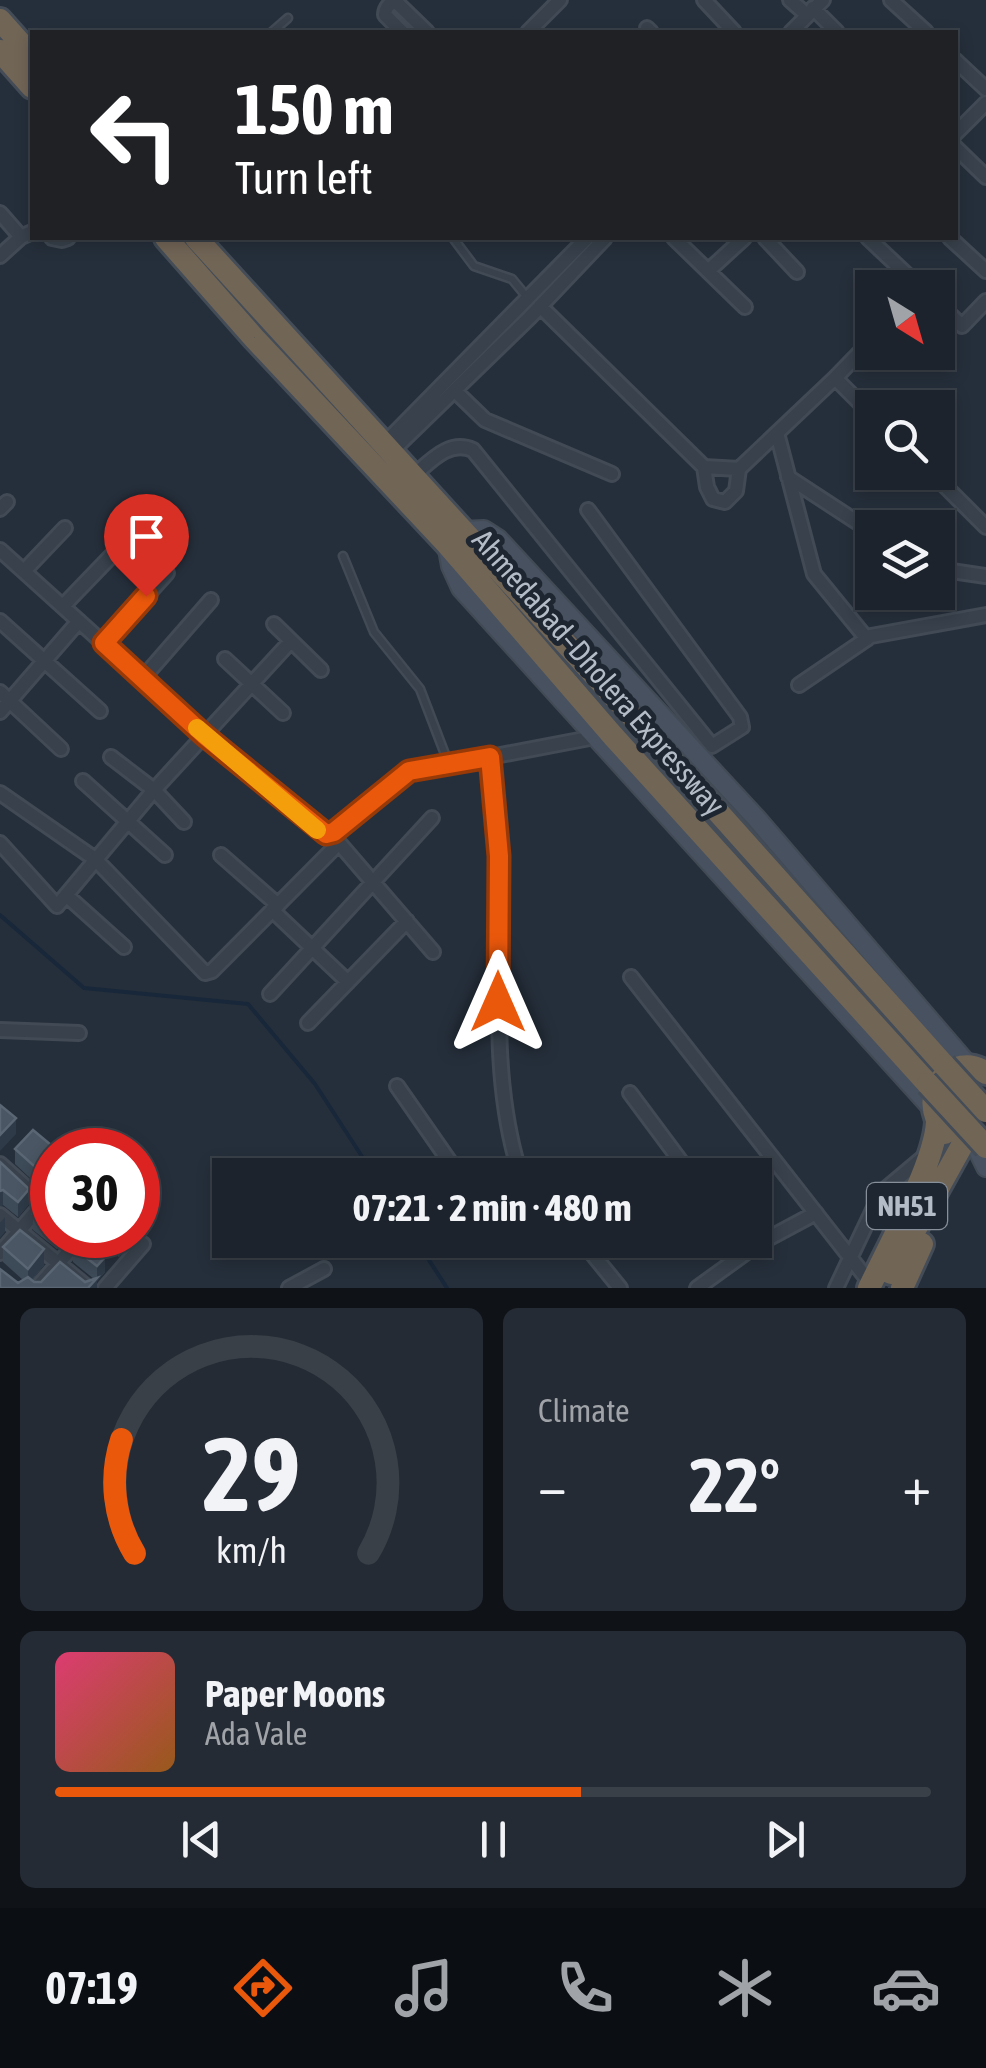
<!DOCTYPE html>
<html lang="en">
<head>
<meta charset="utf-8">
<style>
	:root { --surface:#1c232c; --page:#252b34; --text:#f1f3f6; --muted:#a0a4a9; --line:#3a4048; --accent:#ea580c }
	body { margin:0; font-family:"Asap Condensed",sans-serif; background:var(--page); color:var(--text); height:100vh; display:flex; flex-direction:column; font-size:38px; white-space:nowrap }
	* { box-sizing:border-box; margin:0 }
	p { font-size:32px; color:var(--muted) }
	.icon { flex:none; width:55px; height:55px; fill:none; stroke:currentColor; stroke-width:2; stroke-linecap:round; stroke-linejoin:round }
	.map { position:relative; height:1288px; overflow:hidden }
	.sheet { display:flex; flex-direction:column; gap:20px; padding:20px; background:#0f1318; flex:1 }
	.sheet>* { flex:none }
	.banner { position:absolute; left:30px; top:30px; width:928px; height:210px; border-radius:0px; box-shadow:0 5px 15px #0003,0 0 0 2px var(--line); background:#202124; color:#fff; overflow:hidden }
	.needle { width:65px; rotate:143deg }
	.fabs { position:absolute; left:855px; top:270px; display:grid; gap:20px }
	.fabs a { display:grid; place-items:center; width:100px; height:100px; border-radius:0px; background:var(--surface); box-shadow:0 5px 15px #0003,0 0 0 2px var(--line); font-size:50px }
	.speed { position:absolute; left:30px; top:1128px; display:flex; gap:20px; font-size:50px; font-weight:700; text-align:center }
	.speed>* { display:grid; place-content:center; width:130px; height:130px; border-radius:50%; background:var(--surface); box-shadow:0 5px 15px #0003,0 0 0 2px var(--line); line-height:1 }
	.speed .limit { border:15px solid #d22; background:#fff; color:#111 }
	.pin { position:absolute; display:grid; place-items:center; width:85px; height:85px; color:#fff; margin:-102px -42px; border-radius:50% 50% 50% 0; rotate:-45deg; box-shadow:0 0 10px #0007 }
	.pin .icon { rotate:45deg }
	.me { position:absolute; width:110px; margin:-55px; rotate:0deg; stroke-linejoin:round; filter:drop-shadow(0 0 8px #0008) }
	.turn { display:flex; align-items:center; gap:35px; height:210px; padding:0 40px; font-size:45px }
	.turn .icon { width:130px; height:130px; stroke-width:2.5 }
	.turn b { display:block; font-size:70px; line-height:85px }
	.big { font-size:75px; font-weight:700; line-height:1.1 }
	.sheet .card { flex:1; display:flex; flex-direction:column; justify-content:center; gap:15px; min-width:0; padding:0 35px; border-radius:15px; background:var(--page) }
	.sheet .dial { align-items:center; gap:0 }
	.dial svg { height:260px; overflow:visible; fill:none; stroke:var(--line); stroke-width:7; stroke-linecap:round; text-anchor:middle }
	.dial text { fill:var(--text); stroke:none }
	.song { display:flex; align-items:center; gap:30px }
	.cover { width:120px; height:120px; border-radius:15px; background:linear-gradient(135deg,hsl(340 70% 55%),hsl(30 70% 35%)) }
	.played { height:10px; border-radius:5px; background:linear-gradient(90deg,var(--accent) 60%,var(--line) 60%) }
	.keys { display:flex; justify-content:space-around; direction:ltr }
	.heat { display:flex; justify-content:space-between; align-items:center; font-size:55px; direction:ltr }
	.sheet .tiles { flex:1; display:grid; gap:20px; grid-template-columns:1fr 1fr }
	.card:last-child { grid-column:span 2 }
	.trip { position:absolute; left:212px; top:1158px; width:560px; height:100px; border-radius:0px; background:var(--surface); box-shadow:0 5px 15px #0003,0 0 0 2px var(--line); font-weight:700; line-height:100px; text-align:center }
	.tabs { display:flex; height:160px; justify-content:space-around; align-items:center; background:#0b0e12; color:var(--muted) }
	.tabs .icon { width:70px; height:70px }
	.tabs .active { color:var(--accent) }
	.tabs b { font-size:45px; color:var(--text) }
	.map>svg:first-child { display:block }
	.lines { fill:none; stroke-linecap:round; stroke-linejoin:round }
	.stream { stroke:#182739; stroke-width:4 }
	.lane-casing { stroke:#414a55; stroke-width:11 }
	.street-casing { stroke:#414a55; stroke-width:18 }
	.secondary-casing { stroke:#414a55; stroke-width:22 }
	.highway-casing { stroke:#434c57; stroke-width:28 }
	.lane { stroke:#38414c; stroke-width:6 }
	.street { stroke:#38414c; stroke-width:12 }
	.secondary { stroke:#47515f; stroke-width:18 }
	.highway { stroke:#716556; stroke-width:22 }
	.highway-bridge-casing { stroke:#434c57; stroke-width:28; stroke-linecap:butt }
	.highway-bridge { stroke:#716556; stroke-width:22 }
	.wall { fill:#3d4a57 }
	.shaded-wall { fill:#2e3a47 }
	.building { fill:#4a5663; stroke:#5a6673; stroke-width:2.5 }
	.route-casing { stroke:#983908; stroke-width:25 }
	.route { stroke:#ea580c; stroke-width:18 }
	.slow { stroke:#f59e0b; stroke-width:18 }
	.labels { text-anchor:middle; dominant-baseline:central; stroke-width:10; stroke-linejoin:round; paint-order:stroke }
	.shield { fill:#1d2631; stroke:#878f9a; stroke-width:2.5 }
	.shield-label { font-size:28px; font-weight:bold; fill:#b4bcc7 }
	.street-label { font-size:30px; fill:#b4bcc7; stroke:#1d2631 }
</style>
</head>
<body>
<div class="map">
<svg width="986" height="1288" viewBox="0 0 986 1288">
	<rect width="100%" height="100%" fill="#252f3b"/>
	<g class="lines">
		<path class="stream" d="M0,915L84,988L248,1004L315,1084L374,1175
			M416,1240L447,1288"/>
		<g class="lane-casing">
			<path id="lane" d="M272,32L288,18
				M453,238L474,266L512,279L526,296
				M343,556L374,632L420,689L448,762"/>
		</g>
		<g class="street-casing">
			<path id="street" d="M704,0L734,32
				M790,0L807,15
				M891,0L926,32
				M813,8L837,32
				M647,28L651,32
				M402,32L385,15C385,8 389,5 394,0L427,32
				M528,32L560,0
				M791,32L823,0
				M955,60L986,89
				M955,134L986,103
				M955,147L986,177
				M0,213L21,237
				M52,238L62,240L68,238
				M674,238L745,307
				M765,238L797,272
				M868,238L921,288
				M950,238L986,271
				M0,256L21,237L32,232
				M708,271L744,238
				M938,303L962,326L986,301
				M540,306L704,467L739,469L835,378L872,415
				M835,378L872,340
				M455,391L485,420L612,474
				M777,433L814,574L867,639
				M384,444L587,238
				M391,452L530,317L605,238
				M704,467L707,487L713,499L725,502L736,491L739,469
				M931,472L986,527
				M413,476C430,462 449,439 473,450L712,746L742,727L740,717L588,510
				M788,477L872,532
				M0,509L7,502
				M0,550L205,735L326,834L334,832L409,771L490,757C493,790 498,824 499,858C503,958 489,1062 516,1160L502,1175
				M938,569L986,576
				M24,571L65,528
				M63,606L115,552
				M0,621L100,711
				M274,624L321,670
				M104,643L167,573
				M225,659L283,713
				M143,678L211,600
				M799,685L871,636L986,615
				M0,692L61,749
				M0,712L79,621
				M111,757L154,790L184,822
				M490,757L595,737
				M83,781L165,855
				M0,793L95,859L205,973L212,971L339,843
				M333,836L433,952
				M0,843L57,906L154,790L291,641
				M221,855L278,905
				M66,895L124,947
				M272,910L348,982
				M631,977L871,1284
				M270,994L432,818
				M308,1023L407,921
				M0,1030L79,1033
				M397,1086L459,1175
				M630,1093L691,1175
				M516,1160L528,1175
				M0,1164L52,1211
				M0,1215L88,1288
				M581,1240L620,1288
				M0,1253L52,1193
				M37,1288L83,1235
				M105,1288L143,1244
				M289,1288L324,1269
				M697,1288L758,1244L816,1213
				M836,1288L881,1193L925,1156"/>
		</g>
		<g class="secondary-casing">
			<path id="secondary" d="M463,531L484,530L498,539L756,818L968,1065
				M447,544L451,566L461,588L932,1108
				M973,1140L986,1167"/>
		</g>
		<g class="highway-casing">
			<path id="highway" d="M0,20L32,56
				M0,51L32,87
				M166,238L254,338L447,544L613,736L928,1084
				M196,238L651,737L944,1065
				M945,1133C913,1093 954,1049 986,1073
				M891,1273L965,1140
				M869,1288C888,1248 935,1163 937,1122
				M902,1288L922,1244"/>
		</g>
		<use href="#lane" class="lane"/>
		<use href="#street" class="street"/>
		<use href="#secondary" class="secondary"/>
		<use href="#highway" class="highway"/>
		<g class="highway-bridge-casing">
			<path id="highway-bridge" d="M944,1065L986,1111
				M928,1084L986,1147"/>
		</g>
		<use href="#highway-bridge" class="highway-bridge"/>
	</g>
	<path class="wall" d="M15,1149L57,1150L42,1189L15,1164Z
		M0,1162L29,1204L18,1217L3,1205L0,1206Z
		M52,1205V1235H67L57,1249L33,1230V1214Z
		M95,1235H138L119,1257Z
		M3,1247L44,1265L32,1280L34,1282H85L94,1279L73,1262V1247L105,1272L97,1281V1288L18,1283L23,1280L3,1262Z"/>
	<path class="shaded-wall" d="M16,1118V1134L0,1151V1135Z
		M52,1168V1183L42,1189V1173Z
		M29,1189V1204L18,1217V1202Z
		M3,1190V1205L0,1206V1191Z
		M5,1217V1232L0,1238V1223Z
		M138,1220V1235L119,1257V1242L125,1235H138Z
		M57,1235H67L57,1249Z
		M44,1249V1265L28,1284V1269Z
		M105,1257V1272L97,1281V1266Z
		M97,1278V1288H88Z"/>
	<path class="building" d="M0,1105L16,1118L0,1135Z
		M33,1130L57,1150H52V1168L42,1173L15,1149Z
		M120,1138L129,1146L125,1150H108Z
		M0,1162L29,1189L18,1202L3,1190L0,1191Z
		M44,1202L52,1205V1230L33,1214Z
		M20,1230L44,1249L28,1269L3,1247Z
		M111,1235H125L119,1242Z
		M82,1236L105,1257L97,1266L73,1247Z
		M60,1262L85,1282L97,1278L88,1288H0V1269L18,1283L28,1277L34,1282H41Z"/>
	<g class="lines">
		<g class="route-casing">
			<path id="route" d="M146,596L104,643L204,735L326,834L334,832L409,771L490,757L499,856L498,1002"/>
		</g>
		<use href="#route" class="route"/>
		<path class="slow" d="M197,728L317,830"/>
	</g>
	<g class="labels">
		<rect class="shield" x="867" y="1183" width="80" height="46" rx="8"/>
		<g class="shield-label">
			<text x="907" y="1206">NH51</text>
		</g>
		<g class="street-label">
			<text transform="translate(599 672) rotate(49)">Ahmedabad–Dholera Expressway</text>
		</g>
	</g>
</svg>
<div class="fabs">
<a><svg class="needle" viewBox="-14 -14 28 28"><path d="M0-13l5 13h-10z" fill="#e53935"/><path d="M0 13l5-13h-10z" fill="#a0a4a9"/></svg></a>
<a><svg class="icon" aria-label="search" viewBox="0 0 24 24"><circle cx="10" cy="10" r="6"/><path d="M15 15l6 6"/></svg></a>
<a><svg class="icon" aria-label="layers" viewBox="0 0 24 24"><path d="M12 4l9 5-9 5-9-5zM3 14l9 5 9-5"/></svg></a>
</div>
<div class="speed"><div class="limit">30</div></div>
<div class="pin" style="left:146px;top:596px;background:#d93025"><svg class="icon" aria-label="arrive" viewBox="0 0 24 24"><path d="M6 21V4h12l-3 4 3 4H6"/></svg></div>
<svg class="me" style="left:498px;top:1002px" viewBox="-20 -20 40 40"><path d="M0-17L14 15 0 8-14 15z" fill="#ea580c" stroke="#fff" stroke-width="4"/></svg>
<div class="trip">07:21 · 2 min · 480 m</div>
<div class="banner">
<div class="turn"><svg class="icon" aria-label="left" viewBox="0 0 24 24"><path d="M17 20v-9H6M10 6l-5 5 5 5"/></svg><div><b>150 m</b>Turn left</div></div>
</div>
</div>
<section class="sheet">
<div class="tiles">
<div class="card dial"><svg viewBox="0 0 100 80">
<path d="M14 69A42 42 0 1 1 86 69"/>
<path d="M14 69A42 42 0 0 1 10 34" stroke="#ea580c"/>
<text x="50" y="56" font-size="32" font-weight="700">29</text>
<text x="50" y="72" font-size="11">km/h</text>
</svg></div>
<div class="card"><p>Climate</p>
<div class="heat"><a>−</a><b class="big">22°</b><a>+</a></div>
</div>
<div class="card">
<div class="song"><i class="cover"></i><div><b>Paper Moons</b><p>Ada Vale</p></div></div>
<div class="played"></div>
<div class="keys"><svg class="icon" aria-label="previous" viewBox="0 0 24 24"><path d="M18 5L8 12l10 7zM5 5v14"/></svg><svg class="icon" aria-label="pause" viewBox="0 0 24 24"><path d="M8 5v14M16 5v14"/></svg><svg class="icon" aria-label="next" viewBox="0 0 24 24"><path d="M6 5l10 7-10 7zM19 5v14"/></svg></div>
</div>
</div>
</section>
<nav class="tabs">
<b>07:19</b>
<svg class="icon active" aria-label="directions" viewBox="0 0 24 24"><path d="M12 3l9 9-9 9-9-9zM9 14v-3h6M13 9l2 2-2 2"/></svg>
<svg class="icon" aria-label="music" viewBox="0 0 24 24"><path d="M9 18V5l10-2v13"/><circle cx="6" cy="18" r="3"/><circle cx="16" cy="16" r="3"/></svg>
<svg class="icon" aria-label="phone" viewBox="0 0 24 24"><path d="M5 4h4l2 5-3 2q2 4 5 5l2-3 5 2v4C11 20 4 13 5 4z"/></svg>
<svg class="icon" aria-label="climate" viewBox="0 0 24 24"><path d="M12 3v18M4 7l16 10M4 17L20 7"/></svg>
<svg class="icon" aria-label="car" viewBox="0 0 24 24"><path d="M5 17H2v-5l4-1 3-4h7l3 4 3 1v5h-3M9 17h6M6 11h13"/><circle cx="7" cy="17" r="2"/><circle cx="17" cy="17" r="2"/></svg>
</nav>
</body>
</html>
